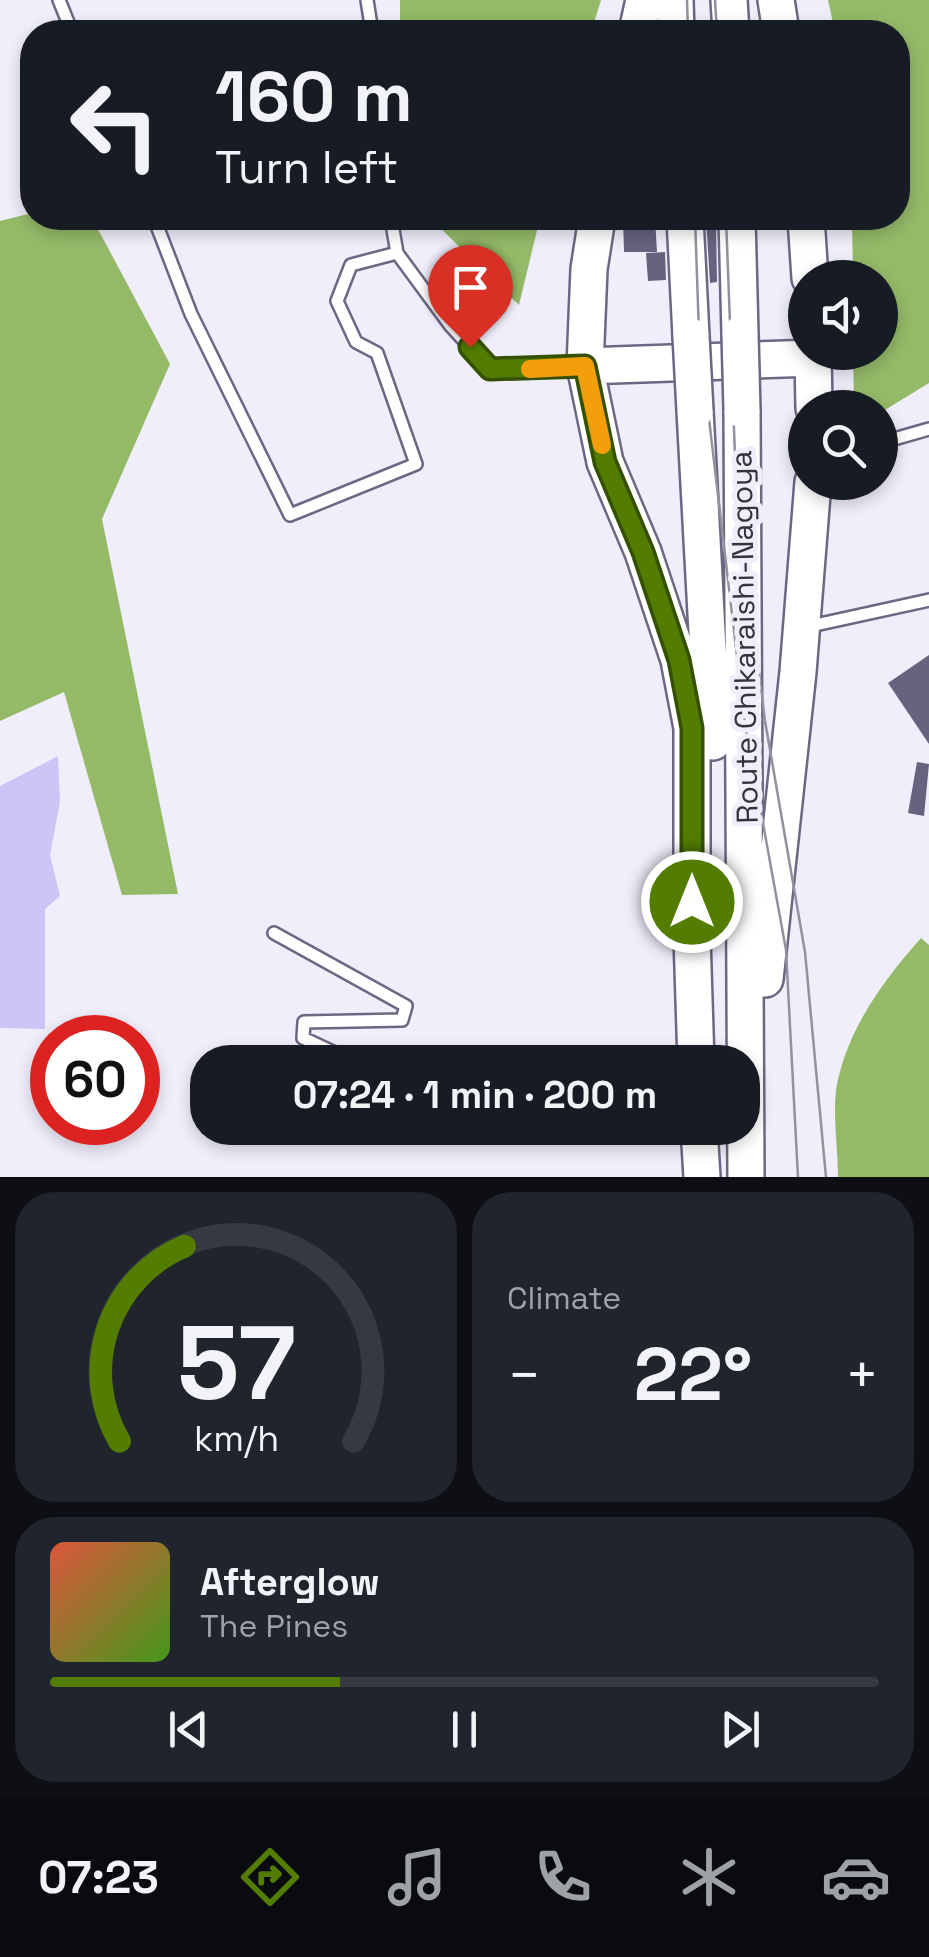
<!DOCTYPE html>
<html lang="en">
<head>
<meta charset="utf-8">
<style>
	:root { --surface:#171b24; --page:#20242c; --text:#f1f3f6; --muted:#9ea1a6; --line:#363941; --accent:#527d00 }
	body { margin:0; font-family:"Space Grotesk",sans-serif; background:var(--page); color:var(--text); height:100vh; display:flex; flex-direction:column; font-size:38px; white-space:nowrap }
	* { box-sizing:border-box; margin:0 }
	p { font-size:32px; color:var(--muted) }
	.icon { flex:none; width:55px; height:55px; fill:none; stroke:currentColor; stroke-width:2; stroke-linecap:round; stroke-linejoin:round }
	.map { position:relative; height:1177px; overflow:hidden }
	.panel { display:flex; flex-direction:column; gap:15px; padding:15px; background:#0d0f14; flex:1 }
	.panel>* { flex:none }
	.top-card { position:absolute; left:20px; top:20px; width:890px; height:210px; border-radius:40px; box-shadow:0 5px 15px #0003; background:#171b24; color:var(--text); overflow:hidden }
	.controls { position:absolute; left:788px; top:260px; display:grid; gap:20px }
	.controls a { display:grid; place-items:center; width:110px; height:110px; border-radius:50%; background:var(--surface); box-shadow:0 5px 15px #0003; font-size:50px }
	.speed { position:absolute; left:30px; top:1015px; display:flex; gap:20px; font-size:50px; font-weight:700; text-align:center }
	.speed>* { display:grid; place-content:center; width:130px; height:130px; border-radius:50%; background:var(--surface); box-shadow:0 5px 15px #0003; line-height:1 }
	.speed .limit { border:15px solid #d22; background:#fff; color:#111 }
	.pin { position:absolute; display:grid; place-items:center; width:85px; height:85px; color:#fff; margin:-102px -42px; border-radius:50% 50% 50% 0; rotate:-45deg; box-shadow:0 0 10px #0007 }
	.pin .icon { rotate:45deg }
	.me { position:absolute; width:110px; margin:-55px; rotate:0deg; stroke-linejoin:round; filter:drop-shadow(0 0 8px #0008) }
	.turn { display:flex; align-items:center; gap:35px; height:210px; padding:0 30px; font-size:45px }
	.turn .icon { width:130px; height:130px; stroke-width:2.5 }
	.turn b { display:block; font-size:70px; line-height:85px }
	.big { font-size:75px; font-weight:700; line-height:1.1 }
	.panel .widget { flex:1; display:flex; flex-direction:column; justify-content:center; gap:15px; min-width:0; padding:0 35px; border-radius:40px; background:var(--page) }
	.panel .dial { align-items:center; gap:0 }
	.dial svg { height:260px; overflow:visible; fill:none; stroke:var(--line); stroke-width:7; stroke-linecap:round; text-anchor:middle }
	.dial text { fill:var(--text); stroke:none }
	.song { display:flex; align-items:center; gap:30px }
	.cover { width:120px; height:120px; border-radius:15px; background:linear-gradient(135deg,hsl(10 70% 55%),hsl(100 70% 35%)) }
	.played { height:10px; border-radius:5px; background:linear-gradient(90deg,var(--accent) 35%,var(--line) 35%) }
	.keys { display:flex; justify-content:space-around; direction:ltr }
	.heat { display:flex; justify-content:space-between; align-items:center; font-size:55px; direction:ltr }
	.panel .tiles { flex:1; display:grid; gap:15px; grid-template-columns:1fr 1fr }
	.widget:last-child { grid-column:span 2 }
	.trip { position:absolute; left:190px; top:1045px; width:570px; height:100px; border-radius:40px; background:var(--surface); box-shadow:0 5px 15px #0003; font-weight:700; line-height:100px; text-align:center }
	.tabs { display:flex; height:160px; justify-content:space-around; align-items:center; background:#090b0e; color:var(--muted) }
	.tabs .icon { width:70px; height:70px }
	.tabs .active { color:var(--accent) }
	.tabs b { font-size:45px; color:var(--text) }
	.map>svg:first-child { display:block }
	.forest { fill:#94ba68 }
	.water { fill:#cec5f7 }
	.building { fill:#67627e }
	.lines { fill:none; stroke-linecap:round; stroke-linejoin:round }
	.service-casing { stroke:#6d6783; stroke-width:16 }
	.primary-casing { stroke:#6d6783; stroke-width:40 }
	.service { stroke:#fff; stroke-width:11 }
	.primary { stroke:#fff; stroke-width:35 }
	.tram { stroke:#93919d; stroke-width:2.5 }
	.primary-bridge-casing { stroke:#6d6783; stroke-width:40; stroke-linecap:butt }
	.primary-bridge { stroke:#fff; stroke-width:35 }
	.route-casing { stroke:#355100; stroke-width:25 }
	.route { stroke:#527d00; stroke-width:18 }
	.slow { stroke:#f59e0b; stroke-width:18 }
	.labels { text-anchor:middle; dominant-baseline:central; stroke-width:10; stroke-linejoin:round; paint-order:stroke }
	.street-label { font-size:30px; fill:#34323e; stroke:#f0eefb }
</style>
</head>
<body>
<div class="map">
<svg width="929" height="1177" viewBox="0 0 929 1177">
	<rect width="100%" height="100%" fill="#f0eefb"/>
	<path class="forest" d="M400,0H601L591,32H400Z
		M828,0H929V383L880,413V408L854,407L853,353L880,352V278L853,277L852,218H898V32H835Z
		M32,213V218H92L170,364L102,519L178,894L122,895L64,692L0,721V221Z
		M430,218H540L519,305Z
		M921,938L929,945V1177H838C838,1150 832,1109 837,1084C849,1027 883,981 921,938Z"/>
	<path class="water" d="M58,756L60,802L50,855L60,896L45,909V1029L0,1028V786Z"/>
	<path class="building" d="M623,218H655L657,252H624Z
		M706,218H716L717,282L710,283Z
		M665,252L666,280L648,281L646,253Z
		M929,655V744L888,683Z
		M917,762L929,764L924,816L908,813Z"/>
	<g class="lines">
		<g class="service-casing">
			<path id="service" d="M59,0L72,32
				M367,0L372,32
				M154,218L191,314L290,515L416,464L377,353L356,342L337,301L351,265L397,253
				M391,218L397,253L450,325L490,369L581,367
				M880,443L929,429
				M806,627L929,600
				M274,933L406,1006L402,1020L304,1022L303,1038L354,1062"/>
		</g>
		<g class="primary-casing">
			<path id="primary" d="M675,0L676,32
				M729,0L731,32
				M776,0L781,32
				M637,32L644,0
				M597,218L589,269L585,366L605,462L643,552L679,660L692,728V937L696,1062
				M685,218L691,336
				M737,218L740,334
				M806,218L810,278
				M813,352L814,408
				M585,366L813,358
				M742,410L746,1177
				M695,411L713,742
				M765,979L798,672L813,482
				M699,1128L702,1177"/>
		</g>
		<use href="#service" class="service"/>
		<use href="#primary" class="primary"/>
		<path class="tram" d="M687,0L688,32
			M715,0L717,32
			M695,218L699,334L745,724L786,950L798,1177
			M726,218L736,482L765,721L805,952L826,1177"/>
		<g class="primary-bridge-casing">
			<path id="primary-bridge" d="M740,334L742,410
				M691,336L695,411"/>
		</g>
		<use href="#primary-bridge" class="primary-bridge"/>
	</g>
	<g class="lines">
		<g class="route-casing">
			<path id="route" d="M470,347L490,369L585,366L605,462L643,552L679,660L692,728V902"/>
		</g>
		<use href="#route" class="route"/>
		<path class="slow" d="M530,369L585,366L602,445"/>
	</g>
	<g class="labels">
		<g class="street-label">
			<text transform="translate(744 637) rotate(-91)">Route Chikaraishi-Nagoya</text>
		</g>
	</g>
</svg>
<div class="controls">
<a><svg class="icon" aria-label="sound" viewBox="0 0 24 24"><path d="M4 9h4l5-4v14l-5-4H4zM17 9q2 3 0 6"/></svg></a>
<a><svg class="icon" aria-label="search" viewBox="0 0 24 24"><circle cx="10" cy="10" r="6"/><path d="M15 15l6 6"/></svg></a>
</div>
<div class="speed"><div class="limit">60</div></div>
<div class="pin" style="left:470px;top:347px;background:#d93025"><svg class="icon" aria-label="arrive" viewBox="0 0 24 24"><path d="M6 21V4h12l-3 4 3 4H6"/></svg></div>
<svg class="me" style="left:692px;top:902px" viewBox="-20 -20 40 40"><circle r="17" fill="#527d00" stroke="#fff" stroke-width="3"/><path d="M0-11L8 9 0 5-8 9z" fill="#fff"/></svg>
<div class="trip">07:24 · 1 min · 200 m</div>
<div class="top-card">
<div class="turn"><svg class="icon" aria-label="left" viewBox="0 0 24 24"><path d="M17 20v-9H6M10 6l-5 5 5 5"/></svg><div><b>160 m</b>Turn left</div></div>
</div>
</div>
<section class="panel">
<div class="tiles">
<div class="widget dial"><svg viewBox="0 0 100 80">
<path d="M14 69A42 42 0 1 1 86 69"/>
<path d="M14 69A42 42 0 0 1 34 9" stroke="#527d00"/>
<text x="50" y="56" font-size="32" font-weight="700">57</text>
<text x="50" y="72" font-size="11">km/h</text>
</svg></div>
<div class="widget"><p>Climate</p>
<div class="heat"><a>−</a><b class="big">22°</b><a>+</a></div>
</div>
<div class="widget">
<div class="song"><i class="cover"></i><div><b>Afterglow</b><p>The Pines</p></div></div>
<div class="played"></div>
<div class="keys"><svg class="icon" aria-label="previous" viewBox="0 0 24 24"><path d="M18 5L8 12l10 7zM5 5v14"/></svg><svg class="icon" aria-label="pause" viewBox="0 0 24 24"><path d="M8 5v14M16 5v14"/></svg><svg class="icon" aria-label="next" viewBox="0 0 24 24"><path d="M6 5l10 7-10 7zM19 5v14"/></svg></div>
</div>
</div>
</section>
<nav class="tabs">
<b>07:23</b>
<svg class="icon active" aria-label="directions" viewBox="0 0 24 24"><path d="M12 3l9 9-9 9-9-9zM9 14v-3h6M13 9l2 2-2 2"/></svg>
<svg class="icon" aria-label="music" viewBox="0 0 24 24"><path d="M9 18V5l10-2v13"/><circle cx="6" cy="18" r="3"/><circle cx="16" cy="16" r="3"/></svg>
<svg class="icon" aria-label="phone" viewBox="0 0 24 24"><path d="M5 4h4l2 5-3 2q2 4 5 5l2-3 5 2v4C11 20 4 13 5 4z"/></svg>
<svg class="icon" aria-label="climate" viewBox="0 0 24 24"><path d="M12 3v18M4 7l16 10M4 17L20 7"/></svg>
<svg class="icon" aria-label="car" viewBox="0 0 24 24"><path d="M5 17H2v-5l4-1 3-4h7l3 4 3 1v5h-3M9 17h6M6 11h13"/><circle cx="7" cy="17" r="2"/><circle cx="17" cy="17" r="2"/></svg>
</nav>
</body>
</html>
